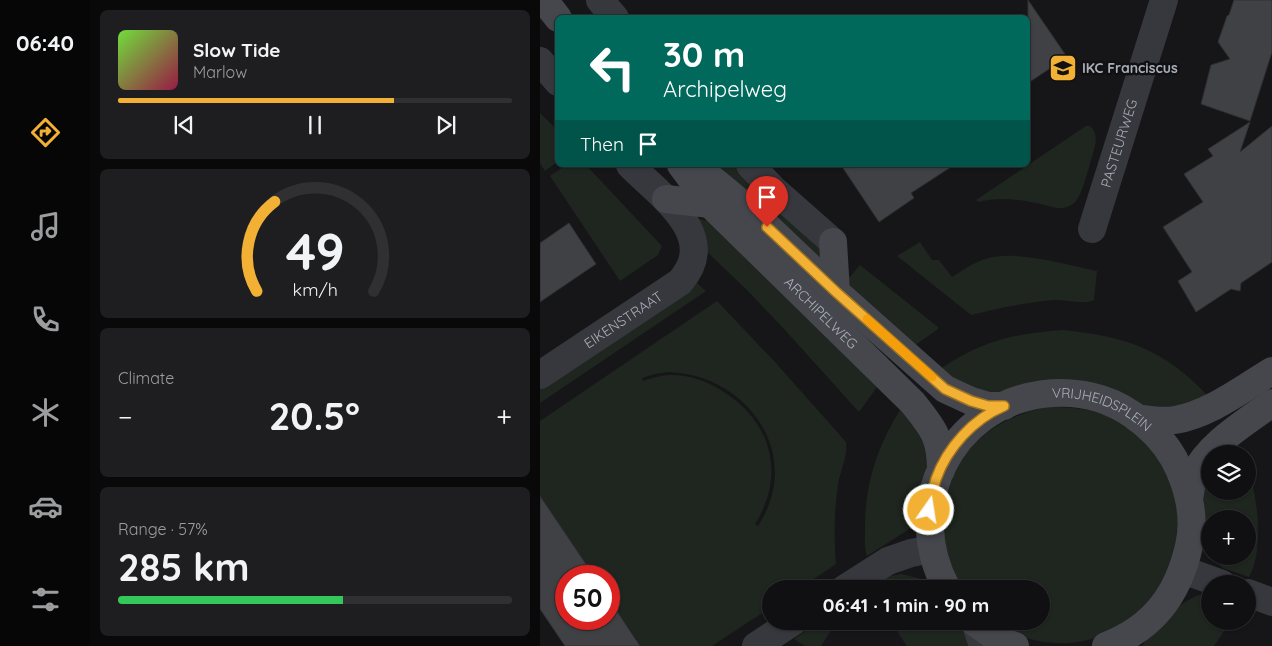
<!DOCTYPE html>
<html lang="en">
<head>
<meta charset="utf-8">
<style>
	:root { --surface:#101012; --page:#1e1e20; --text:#f1f3f6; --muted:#9c9d9f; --line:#303032; --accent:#f2b134 }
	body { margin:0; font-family:Quicksand,sans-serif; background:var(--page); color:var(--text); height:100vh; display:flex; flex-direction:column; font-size:19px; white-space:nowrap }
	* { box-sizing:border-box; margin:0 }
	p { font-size:16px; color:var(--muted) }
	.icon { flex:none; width:28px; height:28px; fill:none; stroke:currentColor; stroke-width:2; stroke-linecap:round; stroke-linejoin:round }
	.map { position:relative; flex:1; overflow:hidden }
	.side { display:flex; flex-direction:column; gap:10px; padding:10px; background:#09090a; width:450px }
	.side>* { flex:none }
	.guide { position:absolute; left:15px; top:15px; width:475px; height:152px; border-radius:8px; box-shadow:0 1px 4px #0004,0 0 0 1px var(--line); background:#00695c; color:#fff; overflow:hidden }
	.tools { position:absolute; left:661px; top:445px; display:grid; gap:10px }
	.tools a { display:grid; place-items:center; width:55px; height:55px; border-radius:50%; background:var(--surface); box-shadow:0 1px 4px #0004,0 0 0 1px var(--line); font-size:25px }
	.speed { position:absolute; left:15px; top:565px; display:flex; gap:10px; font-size:25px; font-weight:700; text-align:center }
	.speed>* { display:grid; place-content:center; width:65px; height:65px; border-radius:50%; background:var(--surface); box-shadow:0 1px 4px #0004,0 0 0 1px var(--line); line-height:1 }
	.speed .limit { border:8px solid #d22; background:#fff; color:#111 }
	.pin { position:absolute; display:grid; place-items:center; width:42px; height:42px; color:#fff; margin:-51px -21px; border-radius:50% 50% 50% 0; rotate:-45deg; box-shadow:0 0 5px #0007 }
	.pin .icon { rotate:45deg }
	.me { position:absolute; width:55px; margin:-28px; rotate:13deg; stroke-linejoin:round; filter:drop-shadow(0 0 4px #0008) }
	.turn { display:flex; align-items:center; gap:18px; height:105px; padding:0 25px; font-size:22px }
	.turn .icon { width:65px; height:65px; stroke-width:2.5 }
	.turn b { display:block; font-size:35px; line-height:42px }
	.then { display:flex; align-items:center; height:48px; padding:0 25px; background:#0003; gap:10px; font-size:19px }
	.big { font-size:38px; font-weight:800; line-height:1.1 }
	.side .tile { flex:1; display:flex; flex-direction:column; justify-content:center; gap:8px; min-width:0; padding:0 18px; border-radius:8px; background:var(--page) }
	.side .dial { align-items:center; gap:0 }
	.dial svg { height:130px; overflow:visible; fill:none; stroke:var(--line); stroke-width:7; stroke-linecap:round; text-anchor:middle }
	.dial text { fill:var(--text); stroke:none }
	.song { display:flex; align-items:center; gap:15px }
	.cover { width:60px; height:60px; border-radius:8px; background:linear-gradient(135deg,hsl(100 70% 55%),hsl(340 70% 35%)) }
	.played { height:5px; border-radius:2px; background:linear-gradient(90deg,var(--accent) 70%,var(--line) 70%) }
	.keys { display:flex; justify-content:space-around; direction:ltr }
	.heat { display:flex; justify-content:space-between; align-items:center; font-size:28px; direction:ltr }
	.charge { height:8px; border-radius:4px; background:linear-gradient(90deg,#34c759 57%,var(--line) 0) }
	.trip { position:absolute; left:222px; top:580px; width:288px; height:50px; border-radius:25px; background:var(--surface); box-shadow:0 1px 4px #0004,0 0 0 1px var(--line); font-weight:800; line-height:50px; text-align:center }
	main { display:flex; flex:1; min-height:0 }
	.tab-bar { display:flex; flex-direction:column; width:90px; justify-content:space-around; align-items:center; background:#060607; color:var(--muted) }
	.tab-bar .icon { width:35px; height:35px }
	.tab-bar .active { color:var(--accent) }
	.tab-bar b { font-size:22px; color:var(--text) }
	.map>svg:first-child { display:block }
	.green { fill:#1e261f; fill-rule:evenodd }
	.building { fill:#404145; stroke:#303034 }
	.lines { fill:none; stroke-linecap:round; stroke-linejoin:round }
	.lane { stroke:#37383d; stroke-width:18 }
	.street { stroke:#37383d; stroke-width:28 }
	.secondary { stroke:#45474d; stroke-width:28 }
	.route-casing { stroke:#9d7322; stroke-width:12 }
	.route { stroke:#f2b134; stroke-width:9 }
	.slow { stroke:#f59e0b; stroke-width:9 }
	.labels { text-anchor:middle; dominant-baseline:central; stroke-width:5; stroke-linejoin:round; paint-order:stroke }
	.poi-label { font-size:14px; font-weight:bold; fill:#a8adb8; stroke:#111113; text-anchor:start }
	.street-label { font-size:14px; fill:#a8adb8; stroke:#111113 }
</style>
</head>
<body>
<main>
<nav class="tab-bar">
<b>06:40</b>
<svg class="icon active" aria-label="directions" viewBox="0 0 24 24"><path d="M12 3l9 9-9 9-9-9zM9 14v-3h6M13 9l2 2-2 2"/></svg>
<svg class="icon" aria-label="music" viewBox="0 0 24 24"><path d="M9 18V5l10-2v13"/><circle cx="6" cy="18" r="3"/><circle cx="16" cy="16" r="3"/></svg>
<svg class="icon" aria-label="phone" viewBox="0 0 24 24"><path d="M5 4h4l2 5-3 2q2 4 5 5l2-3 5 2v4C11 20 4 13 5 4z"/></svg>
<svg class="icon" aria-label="climate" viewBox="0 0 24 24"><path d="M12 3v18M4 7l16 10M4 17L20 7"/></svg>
<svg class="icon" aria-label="car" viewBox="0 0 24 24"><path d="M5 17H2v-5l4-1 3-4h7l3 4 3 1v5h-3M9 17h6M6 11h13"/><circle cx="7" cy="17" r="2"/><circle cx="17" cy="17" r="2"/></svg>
<svg class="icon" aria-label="filters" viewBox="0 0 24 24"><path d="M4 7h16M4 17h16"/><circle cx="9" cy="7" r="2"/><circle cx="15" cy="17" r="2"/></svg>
</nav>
<section class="side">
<div class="tile">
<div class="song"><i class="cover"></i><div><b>Slow Tide</b><p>Marlow</p></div></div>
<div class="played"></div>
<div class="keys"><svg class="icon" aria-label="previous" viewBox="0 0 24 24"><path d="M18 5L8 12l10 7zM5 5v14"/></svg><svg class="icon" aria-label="pause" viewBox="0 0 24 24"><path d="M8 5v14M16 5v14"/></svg><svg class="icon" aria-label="next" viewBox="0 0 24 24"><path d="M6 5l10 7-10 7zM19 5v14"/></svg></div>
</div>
<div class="tile dial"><svg viewBox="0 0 100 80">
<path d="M14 69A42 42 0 1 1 86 69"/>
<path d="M14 69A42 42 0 0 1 25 14" stroke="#f2b134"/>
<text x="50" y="56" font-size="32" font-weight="700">49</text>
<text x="50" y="72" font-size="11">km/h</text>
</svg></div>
<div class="tile"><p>Climate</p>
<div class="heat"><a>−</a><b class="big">20.5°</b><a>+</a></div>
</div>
<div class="tile"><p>Range · 57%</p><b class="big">285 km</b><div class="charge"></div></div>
</section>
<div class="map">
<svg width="732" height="646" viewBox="0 0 732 646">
	<rect width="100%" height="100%" fill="#161618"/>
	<path class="green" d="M0,113L17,130V141L14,143L17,148V162L5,171L0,163Z
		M546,126H550C560,135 555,146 552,157C548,169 543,192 536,201C533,205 528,207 523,208C514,209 505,204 496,203C477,199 457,197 439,202L436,200Z
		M26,165H30L33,167L36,165H46L122,246L118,255L80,281L10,176Z
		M178,165H192L281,249L283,263L226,212Z
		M160,219L172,222L339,384L320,411H318L245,330L206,289L164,249L158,221Z
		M380,242L392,260H399L412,277C422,271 431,264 442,260C473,248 525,265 557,271L554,300C545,305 527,300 516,300C487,302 459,308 431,315L357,256Z
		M320,265L398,327V329L374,346L311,288L308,279Z
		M157,283L166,291L0,403V388Z
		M177,301L235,362L306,442C308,456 300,471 298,485C294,512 294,537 296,564L259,589H231V607L172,646H89L97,640L69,599V576H54L0,496V421ZM128,372C207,374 265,455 218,526L215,524C245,477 233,425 187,394C170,382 151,375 130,375C121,375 112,378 103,381L102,378L115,374Z
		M523,330C584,336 624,349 667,395C641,406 627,414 598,403L465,392L453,393L426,388L400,369C444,340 472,334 523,330Z
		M362,407L374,417L387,452V464L378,514L368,530L327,556C324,549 325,538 325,530C324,485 338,444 362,407Z
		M507,407C529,407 550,408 570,417C622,442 649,502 634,557C632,564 627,571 624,578C618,590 611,602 600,612C595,616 587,620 581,624C576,627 570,631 565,634C541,646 504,646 479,635C470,631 461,626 453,621H501V589H421C415,580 404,553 403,542C402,536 403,529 404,523C404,515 403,507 404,500C415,448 457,417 507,407Z
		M708,466C717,497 725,548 709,577L683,568L670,556H708V519H670V556C661,541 660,502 664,485C665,480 668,475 670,470V491H708Z
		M361,574L378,578L392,589H335V584L351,576Z
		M659,595H670V621H691L674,646H602C615,627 637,603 659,595Z
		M280,621H297L281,646H265L254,639Z
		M350,621H416L421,628L430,646H367Z"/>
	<path class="building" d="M488,0L527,57L488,83Z
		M694,0H732V52L710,121L661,104L671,65L690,59L678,42L687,16L689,15Z
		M710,122L700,152L732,126V262L701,283L700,291L691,289L656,312L638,281L652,272L623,227L663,202L644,174L673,156L668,149Z
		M301,165H414L371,193L374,198L339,222Z
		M29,223L56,264L0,302V243Z
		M0,496L54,576H26V619H69V599L100,646H25L0,609Z"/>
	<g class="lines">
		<path class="lane" d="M429,621L438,646"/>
		<g class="street">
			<path d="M60,0L75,18"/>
			<path d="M0,61L18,82"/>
			<path d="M210,165L233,189L293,242"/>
			<path id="s1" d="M552,229L624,0"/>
			<path id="s2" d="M0,375L140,282C181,235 120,196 90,165"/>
			<path d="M643,570L682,584"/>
			<path d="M304,589L348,561L371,553L392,549"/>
			<path d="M708,593L732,602"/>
			<path d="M216,646L254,621"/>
		</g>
		<g class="secondary">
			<path d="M4,0L18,18"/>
			<path id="s3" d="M141,165L170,204L373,403C393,428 401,437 401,470"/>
			<path d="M155,165L214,214L296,292L405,389L431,401L448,406H464"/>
			<path d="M126,199L170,204"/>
			<path d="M293,242L296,292"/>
			<path d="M597,418C610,420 622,422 635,420C670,414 702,389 732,371"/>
			<path d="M649,498C651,491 651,482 654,475C667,445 706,422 732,403"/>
			<path id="s4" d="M407,589C362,506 409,407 503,394C535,390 567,397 593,415C610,427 624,441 634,459C648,485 656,517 649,546C638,595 613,628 566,646"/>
			<path d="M433,621L461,641L475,646"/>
		</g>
	</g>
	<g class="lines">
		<g class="route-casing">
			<path id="route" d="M227,227L296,292L405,389L431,401L448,406H464C433,419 407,448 396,479C393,489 392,500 389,510"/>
		</g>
		<use href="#route" class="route"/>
		<path class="slow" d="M327,319L392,377"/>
	</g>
	<defs>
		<g id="school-square" transform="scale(1.4375)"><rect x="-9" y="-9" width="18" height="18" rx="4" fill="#f2b134" stroke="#111113"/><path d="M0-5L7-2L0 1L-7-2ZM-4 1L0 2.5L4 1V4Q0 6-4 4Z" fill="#111"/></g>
	</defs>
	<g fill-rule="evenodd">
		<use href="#school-square" x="523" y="68"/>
	</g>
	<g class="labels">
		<g class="poi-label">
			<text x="542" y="68">IKC Franciscus</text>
		</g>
		<g class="street-label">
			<text stroke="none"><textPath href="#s1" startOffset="90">PASTEURWEG</textPath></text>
			<text stroke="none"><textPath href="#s3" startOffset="204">ARCHIPELWEG</textPath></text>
			<text stroke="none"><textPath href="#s2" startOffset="100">EIKENSTRAAT</textPath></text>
			<text stroke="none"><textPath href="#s4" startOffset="319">VRIJHEIDSPLEIN</textPath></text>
		</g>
	</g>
</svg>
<div class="tools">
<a><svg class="icon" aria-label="layers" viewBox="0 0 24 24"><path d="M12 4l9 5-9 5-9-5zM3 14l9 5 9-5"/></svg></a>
<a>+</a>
<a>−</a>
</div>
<div class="speed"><div class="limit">50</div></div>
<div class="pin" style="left:227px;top:227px;background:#d93025"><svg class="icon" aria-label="arrive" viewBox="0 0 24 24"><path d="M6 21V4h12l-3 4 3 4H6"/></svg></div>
<svg class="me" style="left:389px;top:510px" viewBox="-20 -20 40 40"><circle r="17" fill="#f2b134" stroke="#fff" stroke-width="3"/><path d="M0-11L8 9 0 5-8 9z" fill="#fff"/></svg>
<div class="trip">06:41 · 1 min · 90 m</div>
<div class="guide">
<div class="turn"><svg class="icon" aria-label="left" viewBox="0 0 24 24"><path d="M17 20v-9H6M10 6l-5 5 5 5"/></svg><div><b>30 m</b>Archipelweg</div></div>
<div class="then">Then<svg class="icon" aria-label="arrive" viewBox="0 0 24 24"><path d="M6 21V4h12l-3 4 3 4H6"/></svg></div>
</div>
</div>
</main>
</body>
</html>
